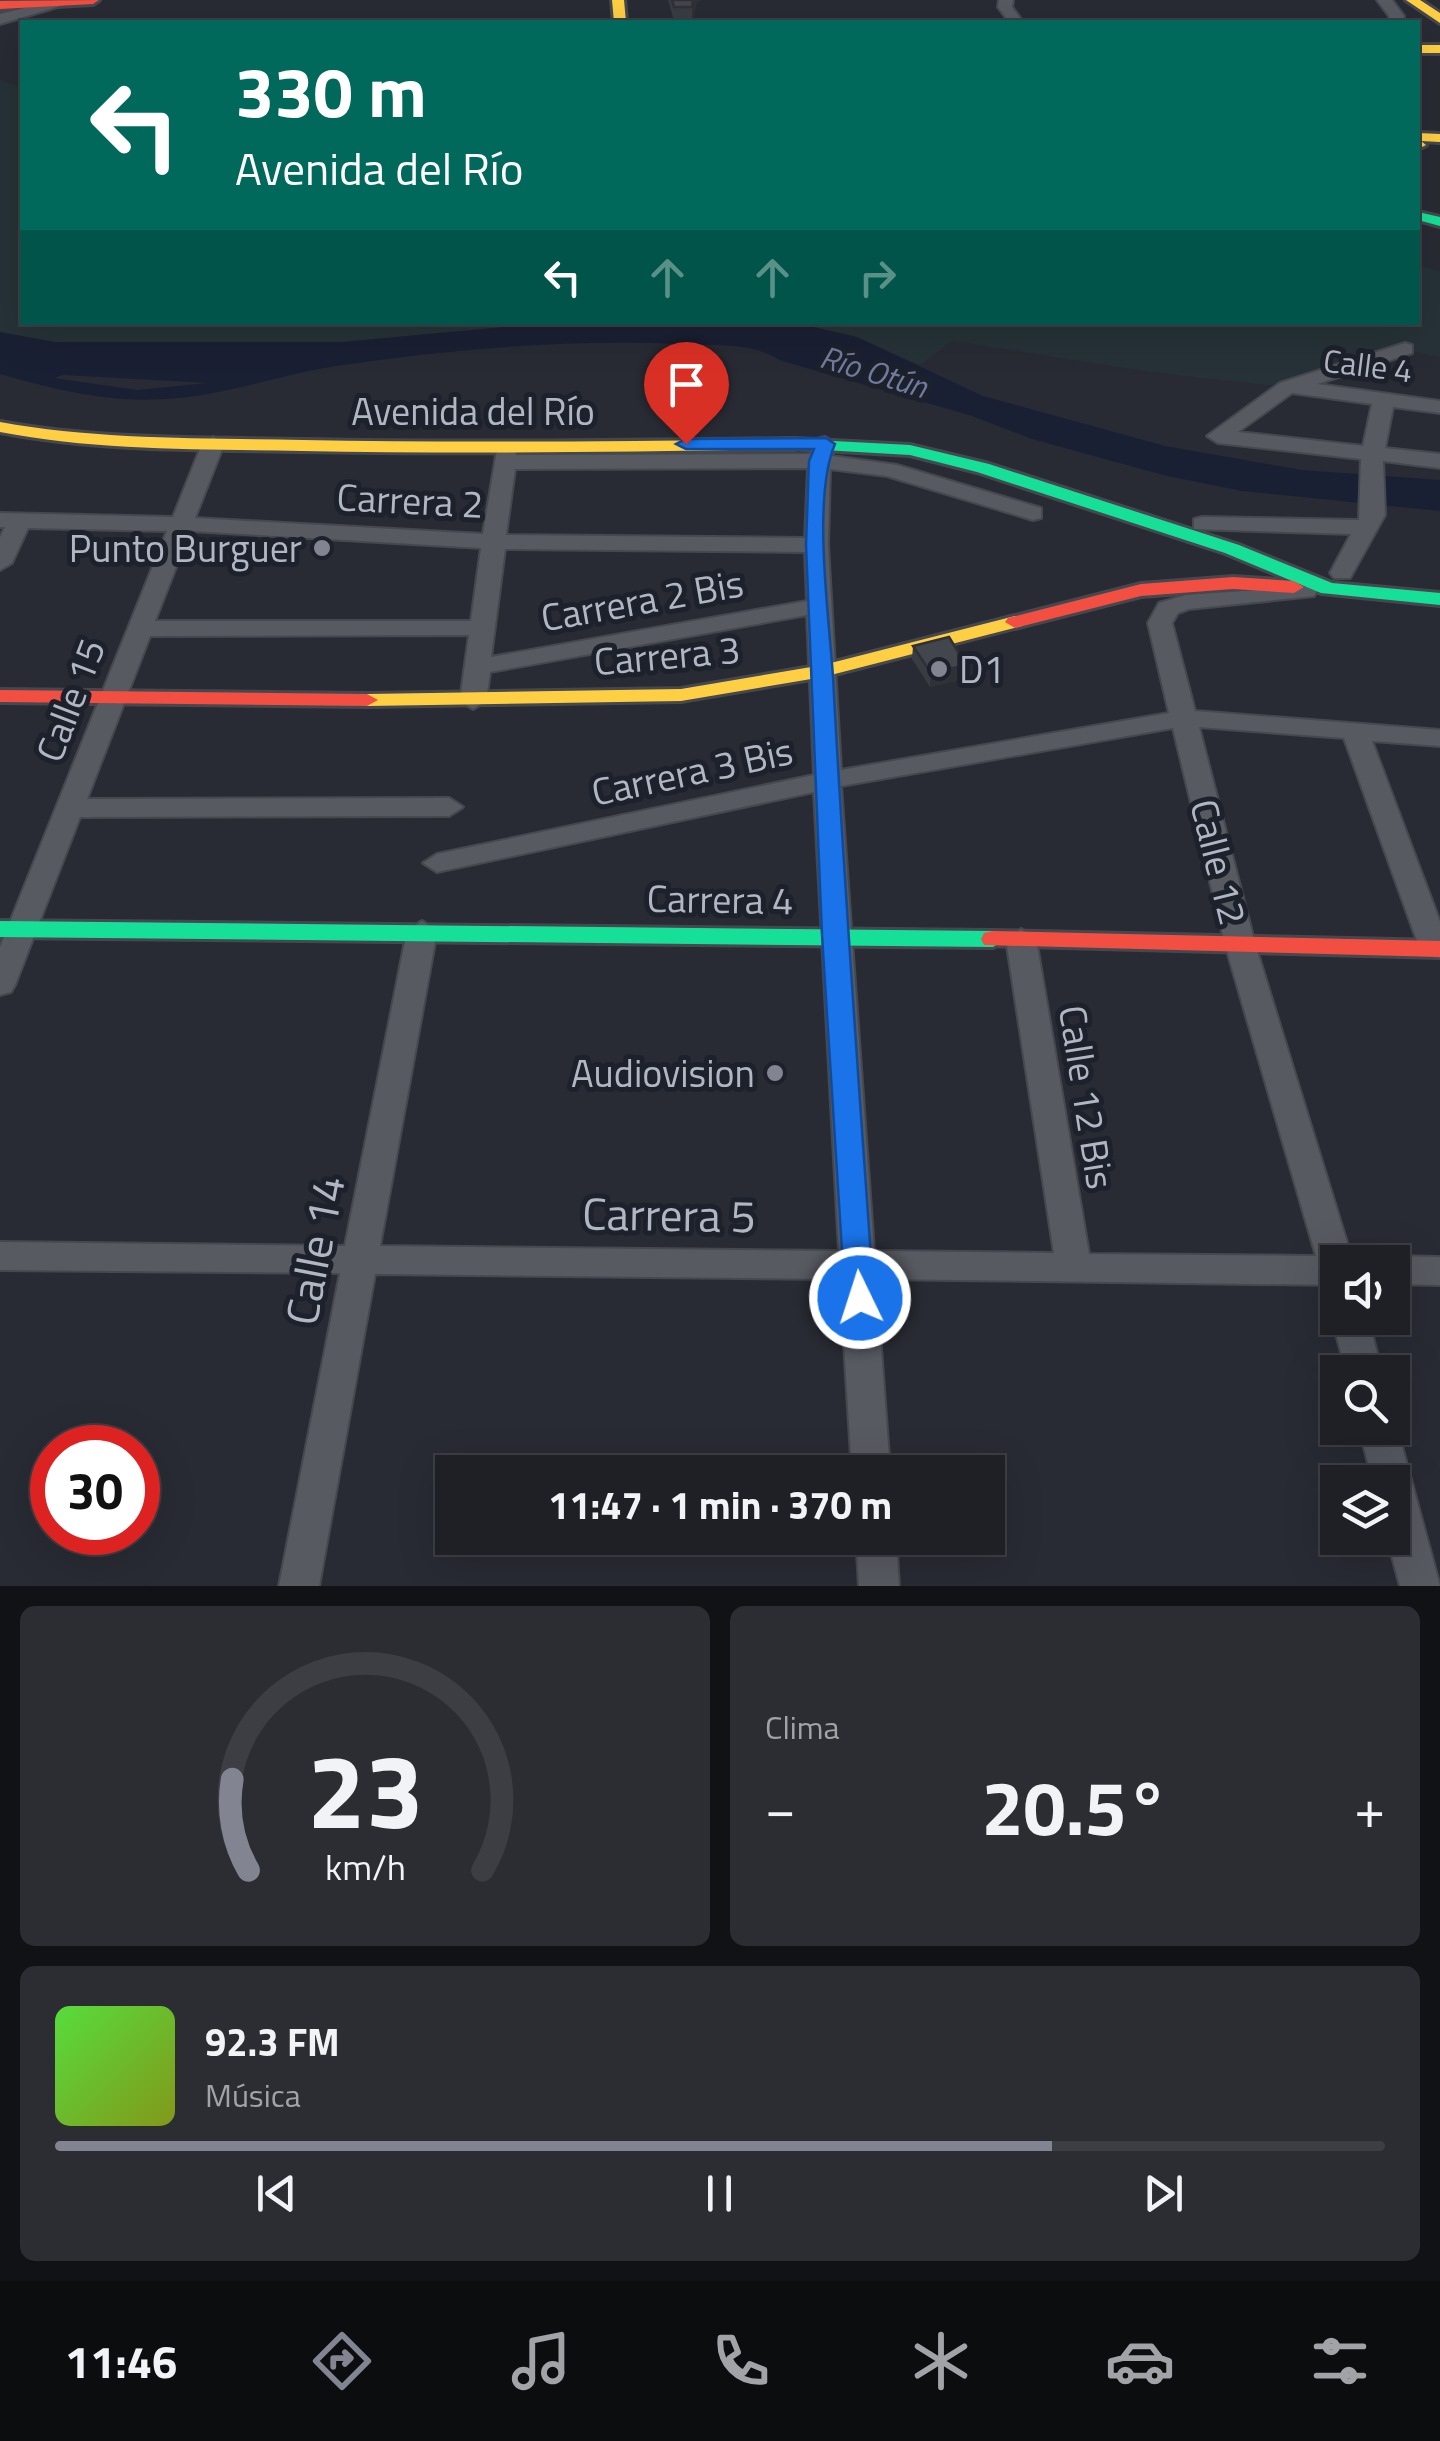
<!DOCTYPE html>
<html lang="es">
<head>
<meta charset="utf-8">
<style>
	:root { --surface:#1e2026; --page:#2b2d32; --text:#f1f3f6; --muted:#a1a3a7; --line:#3c3e43; --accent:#828591 }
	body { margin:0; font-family:"Titillium Web",sans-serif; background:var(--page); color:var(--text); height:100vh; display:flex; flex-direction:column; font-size:38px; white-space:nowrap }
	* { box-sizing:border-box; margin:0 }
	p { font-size:32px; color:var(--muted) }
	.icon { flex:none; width:55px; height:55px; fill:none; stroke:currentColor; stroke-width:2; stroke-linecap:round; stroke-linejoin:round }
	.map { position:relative; height:1586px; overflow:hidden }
	.panel { display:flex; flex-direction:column; gap:20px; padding:20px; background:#101215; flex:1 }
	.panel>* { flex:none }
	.hud { position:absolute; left:20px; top:20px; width:1400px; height:305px; border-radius:0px; box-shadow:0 10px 40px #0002,0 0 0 2px var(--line); background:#00695c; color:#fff; overflow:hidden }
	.tools { position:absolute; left:1320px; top:1245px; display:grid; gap:20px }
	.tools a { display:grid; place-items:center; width:90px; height:90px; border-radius:0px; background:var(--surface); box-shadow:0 10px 40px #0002,0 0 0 2px var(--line); font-size:50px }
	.speed { position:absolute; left:30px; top:1425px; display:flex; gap:20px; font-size:50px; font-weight:700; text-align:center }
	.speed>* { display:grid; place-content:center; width:130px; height:130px; border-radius:50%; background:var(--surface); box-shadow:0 10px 40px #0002,0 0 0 2px var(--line); line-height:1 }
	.speed .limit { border:15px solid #d22; background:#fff; color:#111 }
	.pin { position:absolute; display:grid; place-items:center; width:85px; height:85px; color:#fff; margin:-102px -42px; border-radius:50% 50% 50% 0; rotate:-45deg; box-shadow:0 0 10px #0007 }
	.pin .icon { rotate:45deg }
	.me { position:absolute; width:110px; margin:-55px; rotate:356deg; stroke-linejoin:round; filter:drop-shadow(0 0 8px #0008) }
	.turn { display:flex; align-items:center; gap:35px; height:210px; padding:0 50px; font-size:45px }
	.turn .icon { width:130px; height:130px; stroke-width:2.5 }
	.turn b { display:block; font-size:70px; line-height:85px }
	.lanes { display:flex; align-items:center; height:95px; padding:0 50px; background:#0003; justify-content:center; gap:50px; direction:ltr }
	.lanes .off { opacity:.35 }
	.big { font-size:75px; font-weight:700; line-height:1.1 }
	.panel .tile { flex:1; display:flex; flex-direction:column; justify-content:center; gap:15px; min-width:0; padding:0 35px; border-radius:15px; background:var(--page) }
	.panel .dial { align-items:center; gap:0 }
	.dial svg { height:260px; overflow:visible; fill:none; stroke:var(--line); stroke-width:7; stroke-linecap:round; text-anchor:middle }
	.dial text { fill:var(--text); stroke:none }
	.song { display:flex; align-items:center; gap:30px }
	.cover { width:120px; height:120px; border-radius:15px; background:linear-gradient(135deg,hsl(110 70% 55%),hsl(70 70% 35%)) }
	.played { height:10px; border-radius:5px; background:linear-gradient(90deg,var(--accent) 75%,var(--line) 75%) }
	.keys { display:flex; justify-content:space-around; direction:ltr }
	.heat { display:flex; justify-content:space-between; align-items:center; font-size:55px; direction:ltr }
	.panel .tiles { flex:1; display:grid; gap:20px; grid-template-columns:1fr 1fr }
	.tile:last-child { grid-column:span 2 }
	.trip { position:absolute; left:435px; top:1455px; width:570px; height:100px; border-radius:0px; background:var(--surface); box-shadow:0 10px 40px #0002,0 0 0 2px var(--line); font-weight:700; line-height:100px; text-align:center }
	.tabs { display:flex; height:160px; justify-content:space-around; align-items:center; background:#0c0d0f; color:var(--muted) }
	.tabs .icon { width:70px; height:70px }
	.tabs .current { color:var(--accent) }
	.tabs b { font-size:45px; color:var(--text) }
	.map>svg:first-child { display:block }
	.green { fill:#263237 }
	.water { fill:#1a2033; fill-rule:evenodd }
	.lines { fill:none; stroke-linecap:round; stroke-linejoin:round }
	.street-casing { stroke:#464850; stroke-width:4 }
	.fast-casing { stroke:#464850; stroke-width:6 }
	.slow-casing { stroke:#464850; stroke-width:6 }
	.jam-casing { stroke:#464850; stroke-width:6 }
	.street { fill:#575a61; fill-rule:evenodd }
	.fast { fill:#16e098; fill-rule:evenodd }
	.slow { fill:#ffcf43; fill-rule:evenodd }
	.jam { fill:#f24e42; fill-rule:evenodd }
	.wall { fill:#3a3c43 }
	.shaded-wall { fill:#303137 }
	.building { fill:#44464e; stroke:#303137; stroke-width:2.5 }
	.route { fill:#1a73e8; stroke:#114b97; stroke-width:2.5 }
	.poi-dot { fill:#828591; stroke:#1d212c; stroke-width:4 }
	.labels { text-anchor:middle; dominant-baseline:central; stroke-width:10; stroke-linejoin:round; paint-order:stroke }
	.far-street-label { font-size:32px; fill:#b2b6c3; stroke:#1d212c }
	.far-water-label { font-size:32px; font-style:italic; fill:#707c9e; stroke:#1d212c }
	.street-label { font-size:38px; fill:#b2b6c3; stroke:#1d212c }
	.poi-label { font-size:38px; fill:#b2b6c3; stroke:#1d212c; text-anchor:end }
	.near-street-label { font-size:45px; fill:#b2b6c3; stroke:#1d212c }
</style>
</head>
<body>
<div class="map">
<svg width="1440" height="1586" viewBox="0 0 1440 1586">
	<rect width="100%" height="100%" fill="#282b33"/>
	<path class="green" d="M0,80L22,88V322L548,323L342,342H54L0,332Z
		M1418,265L1440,271V358L1405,349L1287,387L1157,373L952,341L920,365L856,337L796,323L1418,322Z"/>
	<path class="water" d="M548,323H796L857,337L983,396L1165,446L1302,470L1440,480V511L1242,491L1167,476L1032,439L972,416L779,360C754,342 714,346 683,344C567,339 451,349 336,366C278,375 223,396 164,399C109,403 52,389 0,374V332L54,342H342ZM63,375L208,383L137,390L54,378Z"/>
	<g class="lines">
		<g class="street-casing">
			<path id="street" d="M58,0L71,3L0,24V14Z
				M999,0H1013L1012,7L1023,22H1009L998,7Z
				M1377,0H1392L1404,16L1403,22H1389V16Z
				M1405,343L1412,345V353L1317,384L1440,401V413L1393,407L1385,448L1440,454V468L1383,461L1385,515L1350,578H1334L1330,573L1351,534L1194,529V519L1202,517L1359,520L1361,459L1218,443L1207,436L1280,383ZM1292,393L1372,404L1363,446L1238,432Z
				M213,437L224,444L195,518L483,534L498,444H514L516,455L810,454L817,439L825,437L836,444L832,456L897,465L1041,508V518L1033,520L887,476L830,469L828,545L841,770L1169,713L1148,623L1159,603L1186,595L1314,586L1317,591L1314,596L1189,609L1178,613L1172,623L1195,711L1440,730V746L1372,741L1440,922V958L1424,956L1420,949L1344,738L1199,727L1255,944L1353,1262H1338V1285L876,1279L890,1472H852L840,1279L375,1274L319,1586H279L340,1273L0,1270V1242L345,1246L407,931L422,921L437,931L380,1246L839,1251L814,792L437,872L423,863L437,854L814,775L807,615L490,672L486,701L473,709L460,701L469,635L150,636L87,799L449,798L463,807L449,816L80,817L15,985L11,992L0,995V947L167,531L28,528L12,563L0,570V537L5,527H0V513L173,517L202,444ZM808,468L805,538L506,535L515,469ZM190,531L481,548L471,621H155ZM505,549L805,552L807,601L491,657ZM1173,728L1225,944L1316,1256L1089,1254L1036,939L1021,929L1006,939L1054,1253L874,1251L841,786Z
				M1392,1256L1440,1257V1285L1392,1284V1262H1378Z
				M1337,1308L1338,1318H1368L1382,1372H1346L1332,1318Z
				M1392,1419L1397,1428L1440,1586H1400L1387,1538H1392V1482H1373L1359,1428H1392Z
				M856,1538H896L899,1586H859Z"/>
		</g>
		<g class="fast-casing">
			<path id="fast" d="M1418,212L1440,217V226L1418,220Z
				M795,439L910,445L989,464L1239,545L1332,583L1440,593V605L1321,593L1225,553L977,472L910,455L789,448L786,444Z
				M0,921L993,931L1005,939L993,947L0,937Z"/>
		</g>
		<g class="slow-casing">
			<path id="slow" d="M612,0H624L626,22H614Z
				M1406,0H1420L1440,13V23Z
				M1418,45H1440V53H1418Z
				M1418,133L1440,134V142L1421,141L1426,145L1418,149Z
				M0,422C98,440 202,438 302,440C467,443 631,441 795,439L804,444L795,449C631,452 467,454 302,451C202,449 98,451 0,432Z
				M1015,616L1025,622L1022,626L823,677L681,701L367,706L356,700L367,694L681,689L823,665Z"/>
		</g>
		<g class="jam-casing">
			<path id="jam" d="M99,0L93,4L0,9V1Z
				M1233,577L1294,581L1304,587L1294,593L1233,589L1141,596L1015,628L1005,622L1008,618L1141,584Z
				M0,690L367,694L378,700L367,706L0,702Z
				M993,931L1440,941V957L984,945L981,939L984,933Z"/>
		</g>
		<use href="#street" class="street"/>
		<use href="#fast" class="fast"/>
		<use href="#slow" class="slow"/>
		<use href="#jam" class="jam"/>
	</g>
	<path class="wall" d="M668,0H701L697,2L692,21H674Z
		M913,646L966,665L965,679L930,687L912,659Z"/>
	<path class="shaded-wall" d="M693,0H701L697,2L692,21V7Z
		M966,665L965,679L930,687L931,673Z"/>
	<path class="building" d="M672,0H693L692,7H674Z
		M949,637L966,665L931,673L913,646Z"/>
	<path class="route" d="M826,438L835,444C812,498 829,616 833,677C844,884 859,1091 874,1298L870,1306H849L845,1298L822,935L806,545L809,461L814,449H686L676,444L686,439Z"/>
	<g class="poi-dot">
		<circle cx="322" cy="548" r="10"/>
		<circle cx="939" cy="669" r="10"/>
		<circle cx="775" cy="1073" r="10"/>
	</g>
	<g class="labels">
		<g class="far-street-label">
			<text transform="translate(1368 365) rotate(7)">Calle 4</text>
		</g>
		<g class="far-water-label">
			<text transform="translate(874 371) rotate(17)">Río Otún</text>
		</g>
		<g class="street-label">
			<text x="473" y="411">Avenida del Río</text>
			<text transform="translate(410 500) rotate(3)">Carrera 2</text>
			<text transform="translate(642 600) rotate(-10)">Carrera 2 Bis</text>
			<text transform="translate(667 655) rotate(-5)">Carrera 3</text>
			<text transform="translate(70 700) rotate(-69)">Calle 15</text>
			<text transform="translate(692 771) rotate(-12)">Carrera 3 Bis</text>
			<text transform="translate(1219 862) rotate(76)">Calle 12</text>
			<text transform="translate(720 899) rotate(1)">Carrera 4</text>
			<text transform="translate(1087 1097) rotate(81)">Calle 12 Bis</text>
		</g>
		<g class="poi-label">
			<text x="302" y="548">Punto Burguer</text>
			<text x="959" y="669" text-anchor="start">D1</text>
			<text x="755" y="1073">Audiovision</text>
		</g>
		<g class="near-street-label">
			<text transform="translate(669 1214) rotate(1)">Carrera 5</text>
			<text transform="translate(314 1250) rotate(-79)">Calle 14</text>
		</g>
	</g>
</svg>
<div class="tools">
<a><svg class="icon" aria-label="sound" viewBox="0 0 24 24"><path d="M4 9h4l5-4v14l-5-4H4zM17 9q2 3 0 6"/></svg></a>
<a><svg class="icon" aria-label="search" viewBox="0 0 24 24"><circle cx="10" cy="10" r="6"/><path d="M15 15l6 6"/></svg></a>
<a><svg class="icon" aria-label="layers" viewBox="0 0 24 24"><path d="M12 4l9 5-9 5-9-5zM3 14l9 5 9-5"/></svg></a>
</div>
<div class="speed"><div class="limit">30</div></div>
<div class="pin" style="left:686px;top:444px;background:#d93025"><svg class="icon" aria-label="arrive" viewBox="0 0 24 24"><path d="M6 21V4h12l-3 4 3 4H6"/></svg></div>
<svg class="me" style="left:860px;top:1298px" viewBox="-20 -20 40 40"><circle r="17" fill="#1a73e8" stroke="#fff" stroke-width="3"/><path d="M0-11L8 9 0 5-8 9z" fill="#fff"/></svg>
<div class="trip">11:47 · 1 min · 370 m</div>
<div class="hud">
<div class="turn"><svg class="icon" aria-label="left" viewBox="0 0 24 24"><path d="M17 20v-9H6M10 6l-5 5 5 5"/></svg><div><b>330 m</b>Avenida del Río</div></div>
<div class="lanes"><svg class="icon" aria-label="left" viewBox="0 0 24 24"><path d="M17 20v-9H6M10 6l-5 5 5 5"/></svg><svg class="icon off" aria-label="ahead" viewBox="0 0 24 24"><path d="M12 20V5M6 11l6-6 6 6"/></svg><svg class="icon off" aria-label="ahead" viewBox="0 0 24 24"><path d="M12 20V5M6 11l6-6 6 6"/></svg><svg class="icon off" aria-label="right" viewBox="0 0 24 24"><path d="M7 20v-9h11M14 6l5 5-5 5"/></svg></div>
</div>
</div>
<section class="panel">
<div class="tiles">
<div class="tile dial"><svg viewBox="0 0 100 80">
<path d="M14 69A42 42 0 1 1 86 69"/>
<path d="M14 69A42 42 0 0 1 9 41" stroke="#828591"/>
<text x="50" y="56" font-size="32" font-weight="700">23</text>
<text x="50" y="72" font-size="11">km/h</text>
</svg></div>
<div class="tile"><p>Clima</p>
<div class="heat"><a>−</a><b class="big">20.5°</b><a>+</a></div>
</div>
<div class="tile">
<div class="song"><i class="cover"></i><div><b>92.3 FM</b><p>Música</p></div></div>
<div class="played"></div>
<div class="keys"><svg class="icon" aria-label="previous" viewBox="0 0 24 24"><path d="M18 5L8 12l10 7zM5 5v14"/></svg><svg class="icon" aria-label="pause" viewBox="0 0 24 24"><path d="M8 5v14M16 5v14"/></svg><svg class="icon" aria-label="next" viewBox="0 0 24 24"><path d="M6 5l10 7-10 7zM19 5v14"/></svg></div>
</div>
</div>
</section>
<nav class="tabs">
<b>11:46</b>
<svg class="icon current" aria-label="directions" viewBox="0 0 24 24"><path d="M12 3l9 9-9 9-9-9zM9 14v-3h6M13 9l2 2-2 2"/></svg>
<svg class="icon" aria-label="music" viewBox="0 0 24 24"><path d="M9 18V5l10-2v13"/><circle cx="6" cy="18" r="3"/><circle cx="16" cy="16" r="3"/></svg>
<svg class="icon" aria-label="phone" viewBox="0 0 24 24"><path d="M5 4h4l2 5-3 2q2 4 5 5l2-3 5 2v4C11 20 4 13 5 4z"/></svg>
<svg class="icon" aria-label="climate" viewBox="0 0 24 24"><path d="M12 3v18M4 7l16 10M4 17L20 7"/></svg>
<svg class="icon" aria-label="car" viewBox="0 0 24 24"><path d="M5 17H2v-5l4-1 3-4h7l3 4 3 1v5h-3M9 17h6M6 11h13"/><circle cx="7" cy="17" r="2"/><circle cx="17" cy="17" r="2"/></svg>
<svg class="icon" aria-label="filters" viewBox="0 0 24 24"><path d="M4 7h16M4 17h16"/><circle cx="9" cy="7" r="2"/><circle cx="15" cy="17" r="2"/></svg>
</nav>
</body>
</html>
